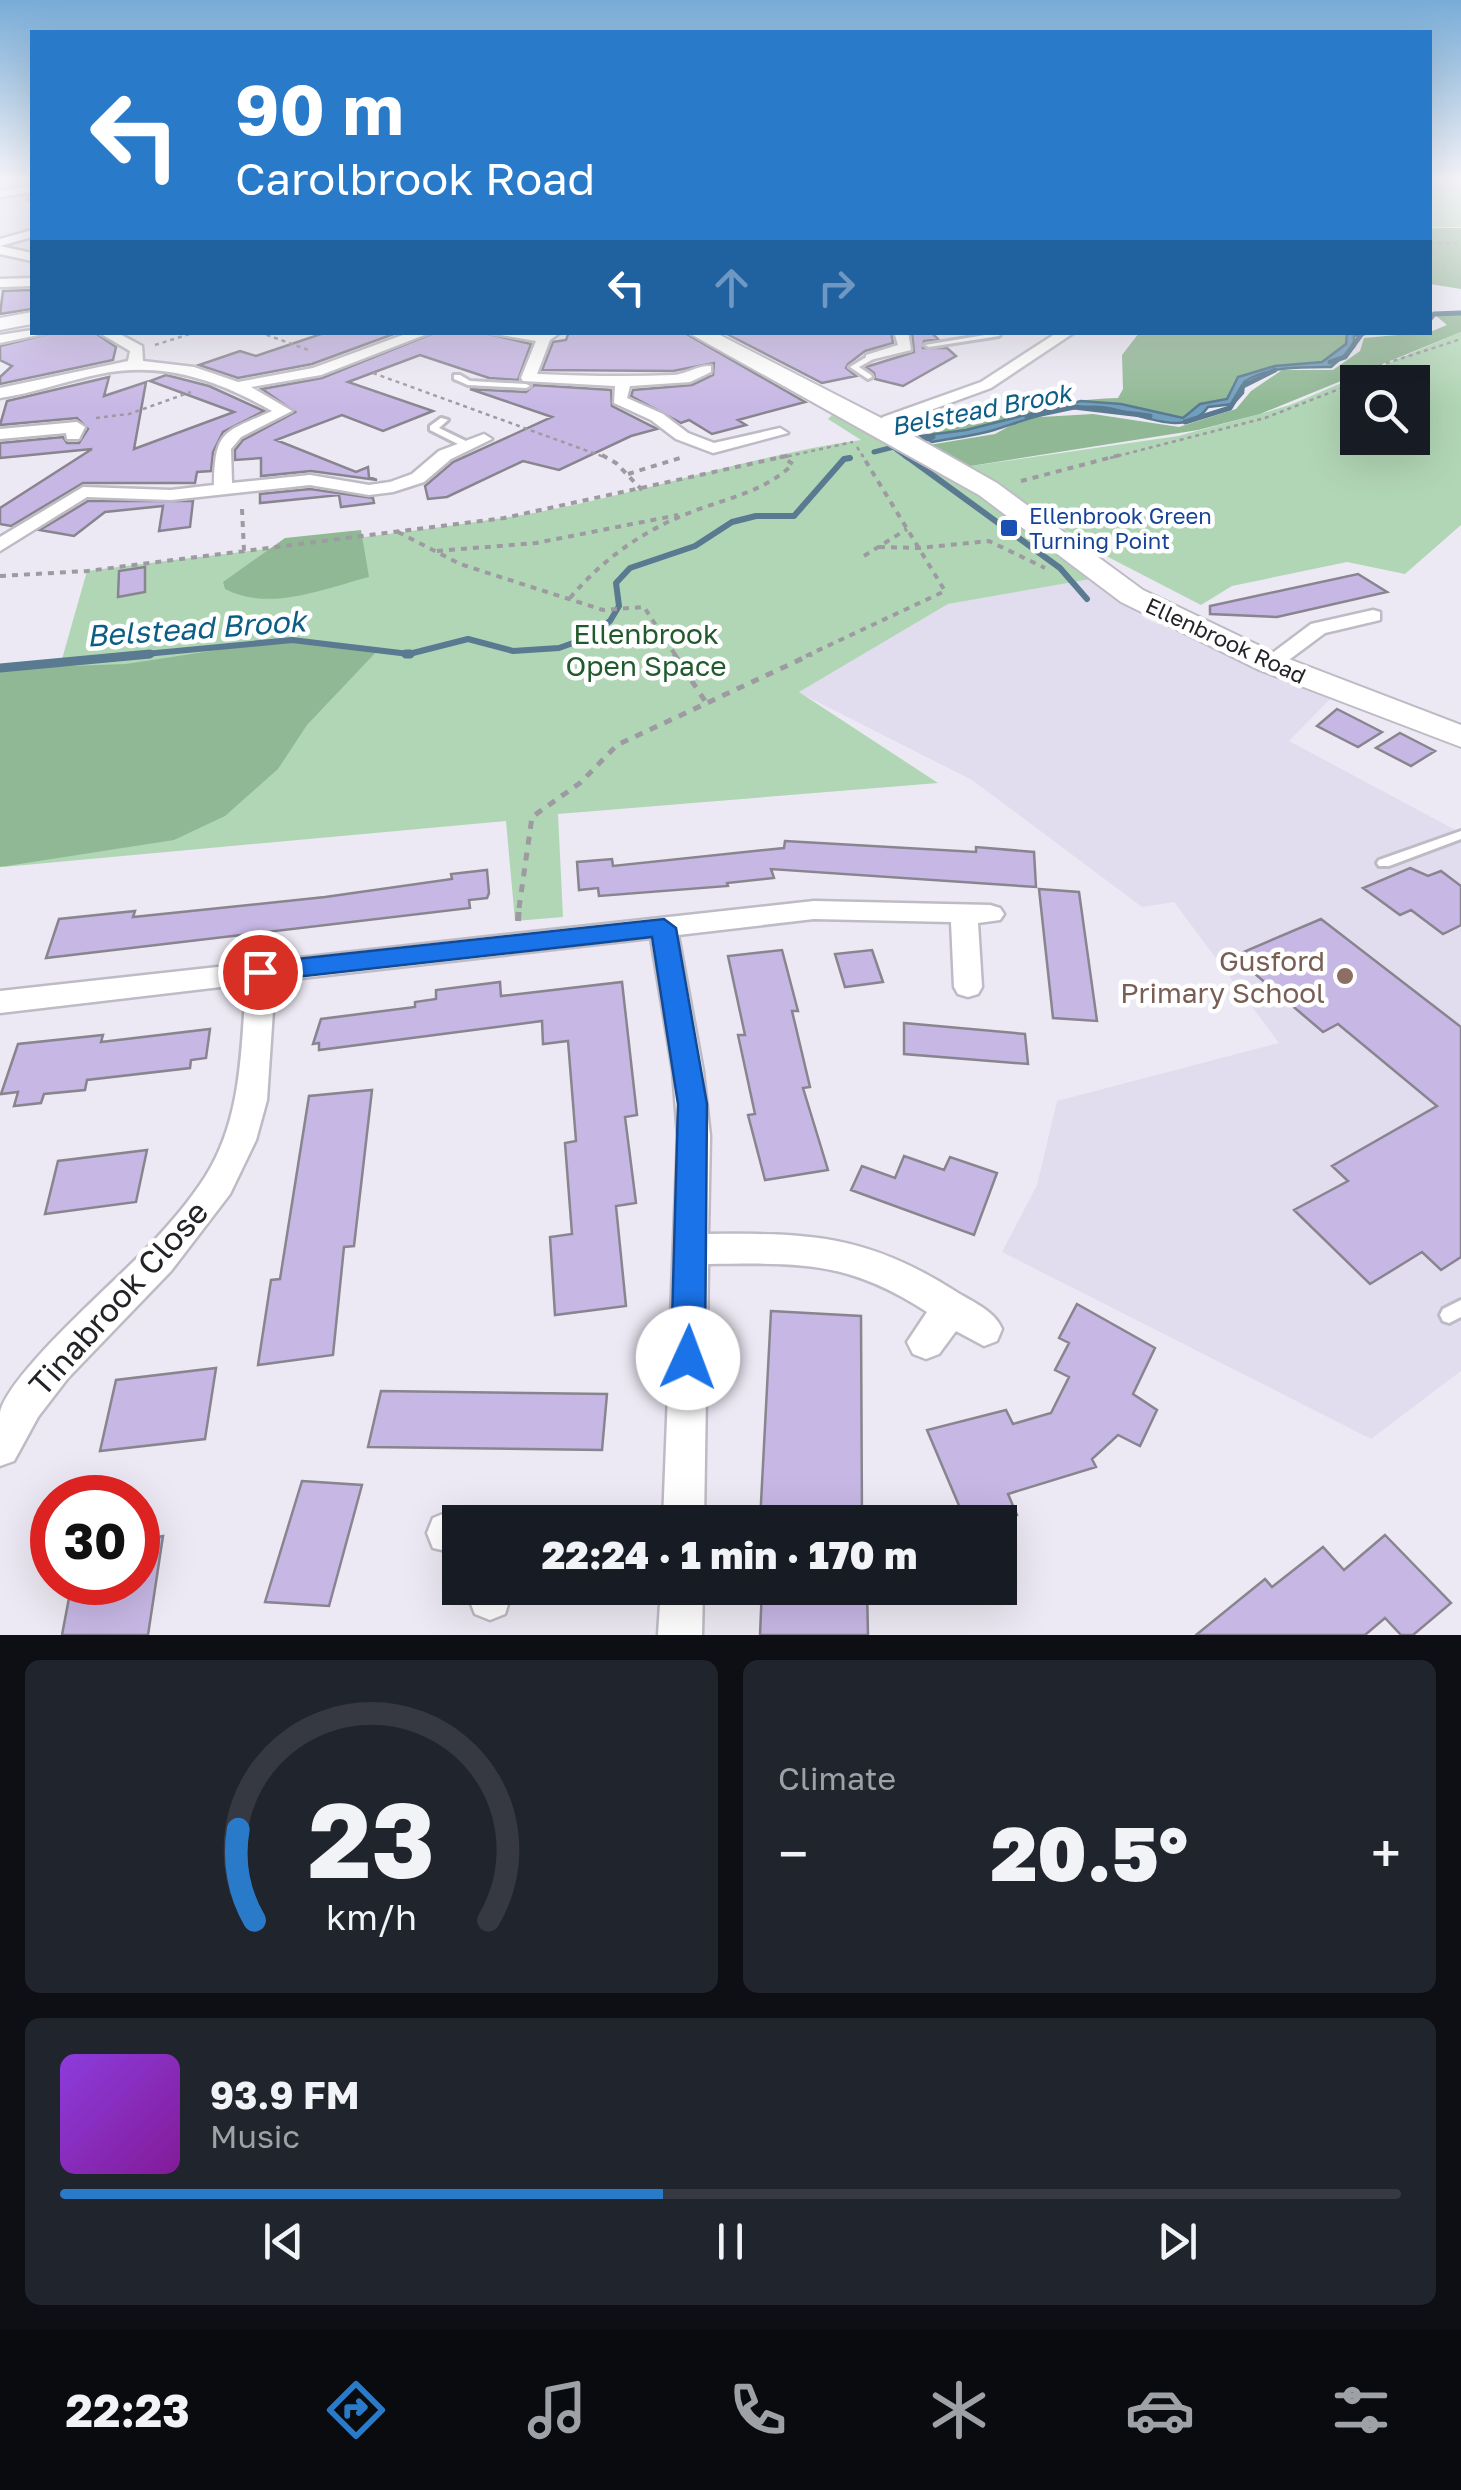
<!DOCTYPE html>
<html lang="en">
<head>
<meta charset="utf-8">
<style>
	:root { --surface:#171b24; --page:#20242c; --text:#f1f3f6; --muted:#9ea1a6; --line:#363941; --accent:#297ac9 }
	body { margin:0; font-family:"Golos Text",sans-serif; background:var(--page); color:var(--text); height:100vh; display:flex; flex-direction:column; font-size:38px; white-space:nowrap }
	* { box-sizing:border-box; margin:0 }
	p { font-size:32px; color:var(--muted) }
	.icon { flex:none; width:55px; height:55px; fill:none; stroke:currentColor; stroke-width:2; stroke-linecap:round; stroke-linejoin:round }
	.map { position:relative; height:1635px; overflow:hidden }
	.sheet { display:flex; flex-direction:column; gap:25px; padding:25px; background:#0d0f14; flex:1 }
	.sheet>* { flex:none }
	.hud { position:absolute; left:30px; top:30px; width:1402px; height:305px; border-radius:0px; box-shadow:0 10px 40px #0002; background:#297ac9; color:#fff; overflow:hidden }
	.tools { position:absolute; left:1340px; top:365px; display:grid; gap:20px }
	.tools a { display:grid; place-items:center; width:90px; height:90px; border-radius:0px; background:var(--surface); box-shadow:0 10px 40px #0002; font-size:50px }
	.speed { position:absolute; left:30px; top:1475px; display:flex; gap:20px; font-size:50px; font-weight:700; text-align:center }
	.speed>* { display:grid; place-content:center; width:130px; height:130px; border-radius:50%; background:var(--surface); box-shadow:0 10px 40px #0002; line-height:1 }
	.speed .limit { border:15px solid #d22; background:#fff; color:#111 }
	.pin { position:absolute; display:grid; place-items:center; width:85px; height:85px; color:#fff; margin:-42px; border:5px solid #fff; border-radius:50%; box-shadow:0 2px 10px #0007 }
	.me { position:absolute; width:110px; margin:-55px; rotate:2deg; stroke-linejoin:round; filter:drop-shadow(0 0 8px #0008) }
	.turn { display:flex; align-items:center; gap:35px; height:210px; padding:0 40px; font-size:45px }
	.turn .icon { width:130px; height:130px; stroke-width:2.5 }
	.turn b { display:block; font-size:70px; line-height:85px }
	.lanes { display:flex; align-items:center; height:95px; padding:0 40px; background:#0003; justify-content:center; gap:50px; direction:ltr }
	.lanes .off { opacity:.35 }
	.big { font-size:75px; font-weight:800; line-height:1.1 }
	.sheet .widget { flex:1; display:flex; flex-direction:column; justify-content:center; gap:15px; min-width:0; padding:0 35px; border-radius:15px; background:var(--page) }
	.sheet .dial { align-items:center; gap:0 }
	.dial svg { height:260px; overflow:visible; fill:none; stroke:var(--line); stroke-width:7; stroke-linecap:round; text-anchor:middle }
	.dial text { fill:var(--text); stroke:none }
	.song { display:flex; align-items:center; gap:30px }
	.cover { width:120px; height:120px; border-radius:15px; background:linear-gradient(135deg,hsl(270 70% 55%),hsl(290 70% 35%)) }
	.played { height:10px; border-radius:5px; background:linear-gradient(90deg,var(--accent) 45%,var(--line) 45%) }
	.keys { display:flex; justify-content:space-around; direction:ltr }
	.heat { display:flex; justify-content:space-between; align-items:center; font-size:55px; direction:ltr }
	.sheet .tiles { flex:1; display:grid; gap:25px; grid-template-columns:1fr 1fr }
	.widget:last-child { grid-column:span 2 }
	.trip { position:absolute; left:442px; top:1505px; width:575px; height:100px; border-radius:0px; background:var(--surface); box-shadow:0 10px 40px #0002; font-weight:800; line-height:100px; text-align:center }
	.dock { display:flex; height:160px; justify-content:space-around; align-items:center; background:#090b0e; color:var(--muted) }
	.dock .icon { width:70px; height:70px }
	.dock .selected { color:var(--accent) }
	.dock b { font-size:45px; color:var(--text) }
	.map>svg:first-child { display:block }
	.built { fill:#e2ddee }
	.green { fill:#b1d6b5; fill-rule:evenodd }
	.forest { fill:#90b894 }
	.water { fill:#709fbd; stroke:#597a90; stroke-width:2.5 }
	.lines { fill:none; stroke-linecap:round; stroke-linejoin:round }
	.stream-far2 { stroke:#597a90; stroke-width:5 }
	.stream-far1 { stroke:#597a90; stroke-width:6 }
	.stream { stroke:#597a90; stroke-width:9 }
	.building { fill:#c7b7e5; stroke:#88858e; stroke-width:2.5 }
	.lane-casing { stroke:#bebbc5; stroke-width:6 }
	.street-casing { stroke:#bebbc5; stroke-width:5 }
	.secondary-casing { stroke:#bebbc5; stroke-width:4 }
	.path-far3 { stroke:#9d9aa2; stroke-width:2.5; stroke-dasharray:4 4; stroke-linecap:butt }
	.path-far2 { stroke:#9d9aa2; stroke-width:4; stroke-dasharray:6 6; stroke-linecap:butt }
	.path-far1 { stroke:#9d9aa2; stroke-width:5; stroke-dasharray:8 8; stroke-linecap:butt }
	.path { stroke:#9d9aa2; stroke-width:6; stroke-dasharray:9 9; stroke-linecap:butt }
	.lane { fill:#fff; fill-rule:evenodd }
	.street { fill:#fff; fill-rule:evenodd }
	.secondary { fill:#fff; fill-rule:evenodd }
	.route { fill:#1a73e8; stroke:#114b97; stroke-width:2.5 }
	.transit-dot { fill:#1a4fb4; stroke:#fff; stroke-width:4 }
	.education-dot { fill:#8d6e63; stroke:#fff; stroke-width:4 }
	.labels { text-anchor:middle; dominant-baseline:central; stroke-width:9; stroke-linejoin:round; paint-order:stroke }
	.far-transit-label { font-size:22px; fill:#164399; stroke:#fff; text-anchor:start }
	.far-street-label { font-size:22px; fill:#242226; stroke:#fff }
	.far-water-label { font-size:25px; font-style:italic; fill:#0c5e87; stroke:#fff }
	.park-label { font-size:28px; fill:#215b2d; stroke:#fff }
	.education-label { font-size:28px; fill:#785e54; stroke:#fff; text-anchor:end }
	.water-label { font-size:30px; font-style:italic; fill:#0c5e87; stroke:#fff }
	.near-street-label { font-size:32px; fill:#242226; stroke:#fff }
</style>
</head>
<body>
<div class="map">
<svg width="1461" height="1635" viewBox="0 0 1461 1635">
	<rect width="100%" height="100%" fill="#ece9f4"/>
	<path class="built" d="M1091,579L1146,619L1332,697L1289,741L1461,833V1371L1371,1439L1002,1252L1037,1185L1057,1101L1279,1043L1174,902L1142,907L972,780L798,692L948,604Z"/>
	<path class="green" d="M1430,178H1461V227H1430Z
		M1461,332V525L1405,574L1347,562L1232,586L1201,605L1110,558L964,467L1178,436L1260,414L1290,405ZM1358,382H1412V438H1358Z
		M832,415L881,438L882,428L1132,596L1091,579L948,604L799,692L938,783L558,814L563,917L515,921L506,821L3,867L87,571C226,553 365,539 503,518C624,500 740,457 861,440L828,419Z"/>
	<path class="forest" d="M1430,228H1461V289L1430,284Z
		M1435,315H1461V332L1260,414L1198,430L964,467L929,445L995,434L1024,418L1093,414L1179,427L1236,409L1251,391L1282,370H1333L1360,351L1364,338L1430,332L1447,325Z
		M1139,333H1347L1346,344L1322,362L1275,366L1238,377L1227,399L1196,407L1184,418C1145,420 1105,394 1067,403C1039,410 945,444 923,431C989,422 1050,399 1118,398L1123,389L1122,355Z
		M361,530L369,577C323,589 270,612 225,589L223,582L285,538Z
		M294,638L378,650L307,725L278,769L225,816L174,840L0,867V672L14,668L126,664Z"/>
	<path class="water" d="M1347,333H1370L1354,336V347L1331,367C1303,367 1268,366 1244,382L1243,393L1233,404L1208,407C1183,442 1134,409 1100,407C1062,405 1029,419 994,430C974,436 953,438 932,442L921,436L966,430L1081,401L1121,404L1183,418L1200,404L1227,399L1238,377L1275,366L1322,362L1346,344Z"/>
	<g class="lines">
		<path class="stream-far2" d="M1430,319L1434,314L1461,313
			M1330,362L1345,357L1363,332
			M1027,417L1074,407L1150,416
			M1185,422L1230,408L1243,386L1275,370
			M893,447L908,458
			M874,452L933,437"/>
		<path class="stream-far1" d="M905,455L1060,568L1087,599
			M124,656L292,640L409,654L468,639L513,651L559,648L587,638L610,621L619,606L616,583L630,568L695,546L732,522L756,516H794L844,459L850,458"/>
		<path class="stream" d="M406,654H410
			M0,668L150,654"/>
	</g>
	<path class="building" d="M32,290V309L0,314L3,291Z
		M56,332H94L116,347L113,360L0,384V377L12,366L0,360V346Z
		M327,332H399L312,364L238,378L199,365L240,351L256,356Z
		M436,332H480L531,344L518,380L489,378L420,355L348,382L433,411L383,431L342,415L276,440L356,472L368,467L369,477L377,480L311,471L261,476V458L235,460V450L243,440L295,412L262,389L322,378Z
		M569,332H683L805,402L738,420L746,425L712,434L689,420L681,423L631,396L633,390L692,385L713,375L714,363L673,371L542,370L553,342L566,340Z
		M723,332H891L893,343L865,351L848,364L846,368L856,376L822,383Z
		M912,332H931L938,339L924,341L923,348H947L956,356L903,386L875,379L874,373L866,367L914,352Z
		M166,375L209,386L264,411L223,432L213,452L211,471L197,472L195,483H83L11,526L0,524V508L92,449L0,458V443L63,437L67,443H79L88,429L77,418L0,425L7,401L109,377L104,396L146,382L134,449L234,412L150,381Z
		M534,385L611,390L612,406L657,429L631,436L559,470L523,461L447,497L428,499L425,486L453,462L552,417L470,389L526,392Z
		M310,489L373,498L374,503L341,507L339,495L260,503V494Z
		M88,501H193L190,527L159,531L163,506L105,512L74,536L40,530Z
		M145,567V592L118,597L119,571Z
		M1358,574L1387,592L1277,617L1210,614V606Z
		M1337,709L1382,732L1358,747L1317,726Z
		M1400,733L1435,751L1411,766L1376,748Z
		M785,841L976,852V847L1034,852L1036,887L771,869L774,878L727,883L728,886L599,896L598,888L579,890L577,862L612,859L613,866L784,848Z
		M1410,868L1428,876L1441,871L1461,886V925L1443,934L1411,910L1400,915L1363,888Z
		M487,870L489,893L487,898L469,900L470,908L46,958L59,919L135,911L133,917L325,897L452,879L451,874Z
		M1039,889L1079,892L1097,1021L1053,1018Z
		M1321,919L1461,1027V1257L1441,1270L1422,1252L1370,1284L1294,1210L1348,1181L1332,1166L1437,1106L1338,1024L1323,1032L1234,956Z
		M782,950L798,1011H792L810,1087L803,1088L828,1170L765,1180L748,1115L755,1114L738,1035H745L728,956Z
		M872,950L883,982L845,987L835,954Z
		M500,982L501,996L622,982L637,1115L625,1117L636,1203L616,1206L626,1306L555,1315L550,1237L572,1234L565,1143L576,1141L568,1041L543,1044L542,1021L319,1050V1043L313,1044L321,1019L415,1007V1002L436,999V990Z
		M904,1023L1025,1034L1028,1064L904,1054Z
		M210,1029L206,1058L191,1060L190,1068L87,1080L85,1090L44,1094L41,1103L14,1106L18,1092L1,1094L18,1044L103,1035L101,1042Z
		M372,1090L354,1246L344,1247L333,1355L258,1365L271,1280L280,1279L309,1096Z
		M147,1150L136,1202L45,1214L58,1161Z
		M904,1156L944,1170L950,1157L997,1173L974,1235L851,1190L862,1166L895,1178Z
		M1077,1304L1155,1348L1133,1394L1157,1410L1140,1446L1118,1435L1092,1459L1096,1467L1008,1494L1017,1515L993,1522H966L927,1430L1006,1410L1013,1424L1051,1413L1069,1377L1055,1370L1069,1343L1059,1338Z
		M771,1311L861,1316L862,1522H760Z
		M216,1368L205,1439L100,1451L116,1380Z
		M381,1391L607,1394L602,1450L368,1447Z
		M302,1481L362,1485L329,1606L265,1602Z
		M1385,1535L1451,1603L1413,1635H1401L1385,1618L1365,1635H1196L1265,1579L1272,1587L1323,1547L1344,1570Z
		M163,1536L148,1635H62L72,1582H138V1540Z
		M762,1588H867L868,1635H760Z"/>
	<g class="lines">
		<g class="lane-casing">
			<path id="lane" d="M30,197H32V200L29,199Z
				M997,333L1000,335L999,336L929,347L925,345Z
				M868,356L875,358L859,367L871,375L872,377L868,379L850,367Z
				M454,375H460L470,381L526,384L530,386L526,388L468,385L454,379Z
				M441,418L448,420L439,428L472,444V448H466L430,430V426Z
				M1461,831V839L1389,866H1379L1377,863L1379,860Z
				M1461,1300V1317L1449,1323L1443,1321L1440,1315L1443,1309Z"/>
		</g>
		<g class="street-casing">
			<path id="street" d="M32,186V192L0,197V191Z
				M32,230V237L0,246L32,253V261L0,254V239Z
				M32,278V286L0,287V279Z
				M32,330L52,332L0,343V335Z
				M98,332H116L142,346L143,361L194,367L238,382L313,368L411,332H432L321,375L251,387L292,411L241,437L231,449L232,483L310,475L369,485L390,482L412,474L439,451L484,434L492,439L451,459L424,482L393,492L369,495L310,485L171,500L87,497L0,551V537L83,487L171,490L214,485C215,429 224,433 272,411C218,380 162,361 100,374C66,381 34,393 0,398V388L128,361L130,351Z
				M484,332H561L550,340L537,374C583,376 628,377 673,375C687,374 698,365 711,366V372L690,382L630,386L627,398L663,414L688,433L714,443L780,428L788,433L713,453L676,439L651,420L614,403L615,386L523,381L521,378L536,341Z
				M894,332H908L911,350L866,361V355L898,345Z
				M1058,332H1075L991,388L895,423L888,431L874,428L883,417L981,382Z
				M77,422L85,427L79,439H67L66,433L0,439V429Z
				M1373,610L1380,612V620L1325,633L1278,668L1270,669L1259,663L1311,624Z
				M814,901L990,905L1000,908L1004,914L1000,920L978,923L982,987L978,994L968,997L958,994L954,987L951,922L814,919L678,935L703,1071L710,1136L708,1234C810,1233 867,1235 955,1291C972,1302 994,1310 1002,1329L997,1341L984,1346L956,1331L939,1354L926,1359L913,1354L907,1342L927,1312C847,1260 800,1263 708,1264L704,1522H663L678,1136L673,1071L651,938L275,981L267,1100L256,1140L230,1194L171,1271L68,1378L38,1417L14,1461L0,1466C0,1449 0,1429 0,1413C7,1375 117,1280 147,1248C168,1226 189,1202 205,1177C242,1119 241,1050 246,984L0,1013V991Z
				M448,1512H460L476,1522H460V1554L433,1548L427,1533L433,1518Z
				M471,1588H513L505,1614L490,1620L475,1614L469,1599Z
				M661,1588H703L702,1635H658Z"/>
		</g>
		<g class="secondary-casing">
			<path id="secondary" d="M32,312V324L0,330V318Z
				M687,332H714L891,423L997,483L1143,590L1281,656L1461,725V747L1259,670L1121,602L979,495Z"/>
		</g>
		<path class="path-far3" d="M1430,243H1461
			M259,332L311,351
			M155,345L196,332
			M373,373L607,458
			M96,418L129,414L191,392
			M857,447L864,458
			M780,458L853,442
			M1110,458L1265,418L1378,374L1381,365L1461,339"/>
		<path class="path-far2" d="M602,455L616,463L642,490
			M628,474L683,457
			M1021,481L1120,455
			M242,509L244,551
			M398,532L460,564L603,610L644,607L676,656
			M879,547L919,548L989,541L1045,568
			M437,551L536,543L678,515
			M864,556L907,529
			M0,576L87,571L504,518L791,455
			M570,598C602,560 642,531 689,513C726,498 763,493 793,464L780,456
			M806,656L945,591L862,455"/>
		<path class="path-far1" d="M674,654L707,704
			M519,908L532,817L580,783L617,745L812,654"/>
		<path class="path" d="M518,921L519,906"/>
		<use href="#lane" class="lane"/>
		<use href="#street" class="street"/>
		<use href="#secondary" class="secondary"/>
	</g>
	<linearGradient id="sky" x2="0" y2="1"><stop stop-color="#78acd7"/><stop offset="0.44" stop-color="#f6f5fa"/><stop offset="1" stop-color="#f6f5fa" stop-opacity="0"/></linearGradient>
	<rect width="1461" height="407" fill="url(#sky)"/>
	<path class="route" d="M664,919L676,928L707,1104L705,1358L700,1369L688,1373L676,1369L671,1358L678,1104L652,937L260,981L251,978L248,972L251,966L260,963Z"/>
	<rect class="transit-dot" x="999" y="518" width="20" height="20" rx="5"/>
	<circle class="education-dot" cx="1345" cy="976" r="10"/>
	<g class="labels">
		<g class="far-transit-label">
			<text x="1029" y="515">Ellenbrook Green<tspan x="1029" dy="25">Turning Point</tspan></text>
		</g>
		<g class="far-street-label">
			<text transform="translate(1226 640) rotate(25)">Ellenbrook Road</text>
		</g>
		<g class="far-water-label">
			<text transform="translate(981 409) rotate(-11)">Belstead Brook</text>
		</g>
		<g class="park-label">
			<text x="646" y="633">Ellenbrook<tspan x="646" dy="32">Open Space</tspan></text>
		</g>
		<g class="education-label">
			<text x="1325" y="960">Gusford<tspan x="1325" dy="32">Primary School</tspan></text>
		</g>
		<g class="water-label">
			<text transform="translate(196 628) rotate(-4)">Belstead Brook</text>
		</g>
		<g class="near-street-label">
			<text transform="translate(118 1298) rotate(-48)">Tinabrook Close</text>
		</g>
	</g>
</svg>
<div class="tools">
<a><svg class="icon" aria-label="search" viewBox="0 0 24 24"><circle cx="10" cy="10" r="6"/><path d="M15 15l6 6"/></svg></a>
</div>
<div class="speed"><div class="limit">30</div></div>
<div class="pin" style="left:260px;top:972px;background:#d93025"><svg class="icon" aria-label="arrive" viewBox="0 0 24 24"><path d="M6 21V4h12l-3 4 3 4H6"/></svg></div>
<svg class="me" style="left:688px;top:1358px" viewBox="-20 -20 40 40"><circle r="19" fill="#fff"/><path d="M0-13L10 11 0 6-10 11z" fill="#1a73e8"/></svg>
<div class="trip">22:24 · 1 min · 170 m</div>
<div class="hud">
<div class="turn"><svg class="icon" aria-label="left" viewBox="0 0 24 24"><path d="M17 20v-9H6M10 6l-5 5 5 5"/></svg><div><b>90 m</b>Carolbrook Road</div></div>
<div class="lanes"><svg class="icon" aria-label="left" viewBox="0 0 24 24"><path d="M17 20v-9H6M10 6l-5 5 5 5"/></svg><svg class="icon off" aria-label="ahead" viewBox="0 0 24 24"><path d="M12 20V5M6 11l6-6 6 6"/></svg><svg class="icon off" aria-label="right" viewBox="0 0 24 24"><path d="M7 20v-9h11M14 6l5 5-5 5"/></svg></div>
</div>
</div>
<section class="sheet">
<div class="tiles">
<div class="widget dial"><svg viewBox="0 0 100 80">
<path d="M14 69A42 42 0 1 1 86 69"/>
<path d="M14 69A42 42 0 0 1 9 41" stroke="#297ac9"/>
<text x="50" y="56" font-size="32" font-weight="700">23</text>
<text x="50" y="72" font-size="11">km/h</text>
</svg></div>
<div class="widget"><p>Climate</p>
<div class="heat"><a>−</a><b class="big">20.5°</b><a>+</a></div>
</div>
<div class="widget">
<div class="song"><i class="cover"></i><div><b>93.9 FM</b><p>Music</p></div></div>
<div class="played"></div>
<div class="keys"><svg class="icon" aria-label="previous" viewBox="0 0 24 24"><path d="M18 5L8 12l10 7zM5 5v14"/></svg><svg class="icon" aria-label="pause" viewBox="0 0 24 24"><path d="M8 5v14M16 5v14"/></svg><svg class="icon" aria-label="next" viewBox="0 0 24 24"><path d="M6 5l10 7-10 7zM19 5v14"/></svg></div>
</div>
</div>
</section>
<nav class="dock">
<b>22:23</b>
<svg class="icon selected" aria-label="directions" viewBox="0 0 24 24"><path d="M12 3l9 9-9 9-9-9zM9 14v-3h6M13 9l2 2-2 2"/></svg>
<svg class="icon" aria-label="music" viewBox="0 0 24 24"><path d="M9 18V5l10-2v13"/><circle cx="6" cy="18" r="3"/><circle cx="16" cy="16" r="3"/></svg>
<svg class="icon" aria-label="phone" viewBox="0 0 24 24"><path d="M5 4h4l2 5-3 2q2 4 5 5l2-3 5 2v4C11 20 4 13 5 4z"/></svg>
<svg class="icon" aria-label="climate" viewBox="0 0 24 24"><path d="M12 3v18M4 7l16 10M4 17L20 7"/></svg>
<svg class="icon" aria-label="car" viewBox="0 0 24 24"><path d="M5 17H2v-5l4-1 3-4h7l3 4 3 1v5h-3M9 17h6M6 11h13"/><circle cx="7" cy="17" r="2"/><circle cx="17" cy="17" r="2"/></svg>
<svg class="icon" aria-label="filters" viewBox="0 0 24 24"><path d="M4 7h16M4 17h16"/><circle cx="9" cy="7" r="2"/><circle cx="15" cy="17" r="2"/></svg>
</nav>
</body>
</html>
